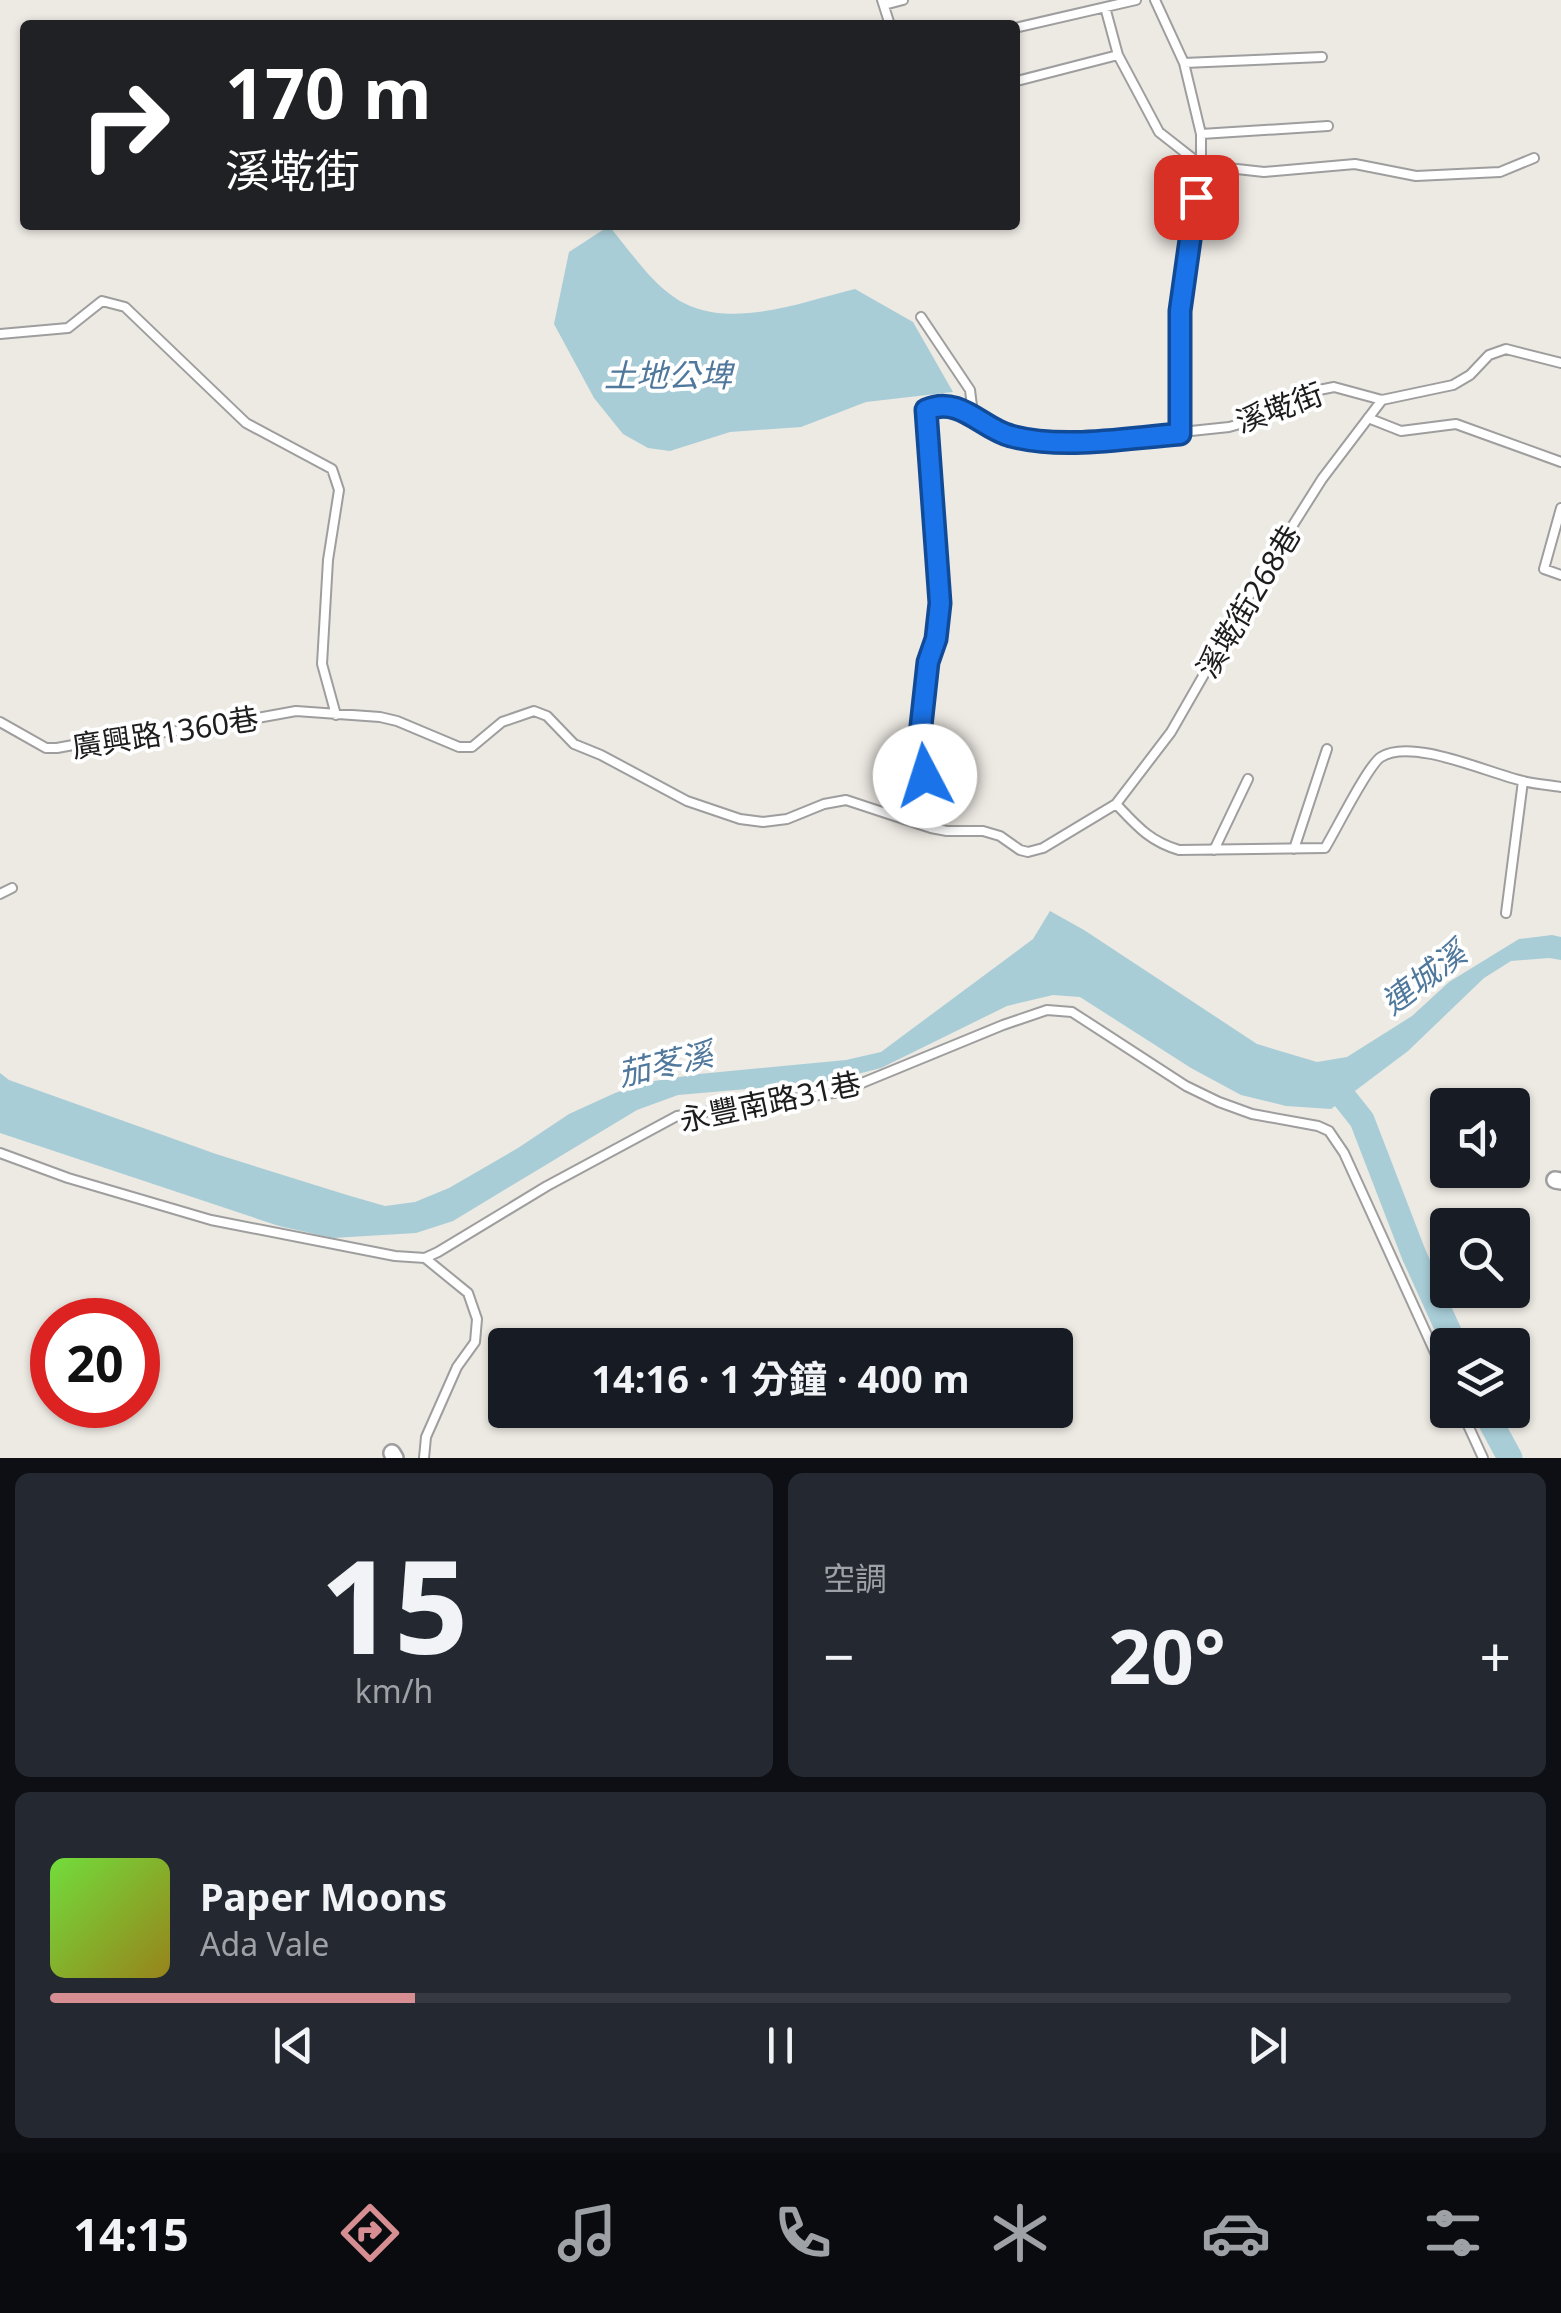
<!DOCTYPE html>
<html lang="zh-TW">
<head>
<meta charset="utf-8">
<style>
	:root { --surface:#171b24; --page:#242831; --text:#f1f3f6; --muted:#9ea1a6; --line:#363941; --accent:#d68e92 }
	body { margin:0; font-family:"Noto Sans","Noto Sans TC",sans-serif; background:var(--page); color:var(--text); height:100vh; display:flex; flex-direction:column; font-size:38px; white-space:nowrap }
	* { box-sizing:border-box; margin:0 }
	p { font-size:32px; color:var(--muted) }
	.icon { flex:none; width:55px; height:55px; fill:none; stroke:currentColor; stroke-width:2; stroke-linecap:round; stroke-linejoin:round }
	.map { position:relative; height:1458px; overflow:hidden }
	.drawer { display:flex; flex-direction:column; gap:15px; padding:15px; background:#0d0f14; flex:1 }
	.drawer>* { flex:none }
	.guide { position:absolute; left:20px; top:20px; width:1000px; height:210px; border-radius:10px; box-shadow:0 2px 8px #0004; background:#202124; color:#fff; overflow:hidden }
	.fabs { position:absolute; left:1430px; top:1088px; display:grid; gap:20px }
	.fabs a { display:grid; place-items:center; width:100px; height:100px; border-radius:10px; background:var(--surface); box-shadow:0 2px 8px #0004; font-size:50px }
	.speed { position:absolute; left:30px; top:1298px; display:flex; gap:20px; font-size:50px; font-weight:700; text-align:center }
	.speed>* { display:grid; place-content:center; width:130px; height:130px; border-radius:50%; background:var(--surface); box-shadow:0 2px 8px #0004; line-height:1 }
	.speed .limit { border:15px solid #d22; background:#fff; color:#111 }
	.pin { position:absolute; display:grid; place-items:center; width:85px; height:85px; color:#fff; margin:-42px; border-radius:20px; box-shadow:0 5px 15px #0006 }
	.me { position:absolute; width:110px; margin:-55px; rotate:355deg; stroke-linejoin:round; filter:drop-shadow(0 0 8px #0008) }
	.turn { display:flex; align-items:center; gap:35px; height:210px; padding:0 40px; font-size:45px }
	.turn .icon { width:130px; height:130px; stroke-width:2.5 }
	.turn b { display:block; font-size:70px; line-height:85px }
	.big { font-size:75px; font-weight:700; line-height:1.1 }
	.drawer .tile { flex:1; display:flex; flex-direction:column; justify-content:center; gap:15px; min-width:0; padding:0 35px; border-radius:15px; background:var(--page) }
	.drawer .dial { align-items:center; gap:0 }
	.dial b { font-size:130px; line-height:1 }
	.song { display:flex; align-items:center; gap:30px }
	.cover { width:120px; height:120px; border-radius:15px; background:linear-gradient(135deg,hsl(100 70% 55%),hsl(50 70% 35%)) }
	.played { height:10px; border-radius:5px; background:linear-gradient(90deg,var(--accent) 25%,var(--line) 25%) }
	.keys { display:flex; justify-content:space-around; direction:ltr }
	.heat { display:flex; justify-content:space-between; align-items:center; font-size:55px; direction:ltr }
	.drawer .tiles { flex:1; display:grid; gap:15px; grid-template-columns:1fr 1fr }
	.tile:last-child { grid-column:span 2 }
	.trip { position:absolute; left:488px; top:1328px; width:585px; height:100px; border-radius:10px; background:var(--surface); box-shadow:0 2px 8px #0004; font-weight:700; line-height:100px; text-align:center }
	.menu { display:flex; height:160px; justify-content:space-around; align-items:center; background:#090b0e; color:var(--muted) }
	.menu .icon { width:70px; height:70px }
	.menu .active { color:var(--accent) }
	.menu b { font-size:45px; color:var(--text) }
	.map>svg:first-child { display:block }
	.water { fill:#a8cdd7 }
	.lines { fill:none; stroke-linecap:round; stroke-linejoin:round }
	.river { stroke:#a8cdd7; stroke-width:25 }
	.lane-casing { stroke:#9e9e9e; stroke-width:12 }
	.street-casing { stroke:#9e9e9e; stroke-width:20 }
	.lane { stroke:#fff; stroke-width:8 }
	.street { stroke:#fff; stroke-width:15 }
	.route-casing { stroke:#114b97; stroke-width:25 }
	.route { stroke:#1a73e8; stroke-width:18 }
	.labels { text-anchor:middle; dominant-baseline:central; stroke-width:8; stroke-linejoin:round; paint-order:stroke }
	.street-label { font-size:30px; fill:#1d1d1d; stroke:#fff }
	.water-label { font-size:32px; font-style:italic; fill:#50789c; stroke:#fff }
</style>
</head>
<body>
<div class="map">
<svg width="1561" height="1458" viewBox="0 0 1561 1458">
	<rect width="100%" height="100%" fill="#ede9e3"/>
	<path class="water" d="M609,226C626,246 645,274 666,291C718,336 797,303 855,289L913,322L953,392L866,402L801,427L730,432L670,451L648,448L623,434L594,398L554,324L569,252Z
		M1050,911L1084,930L1257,1044L1317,1062L1347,1057L1412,1016L1449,982L1519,939L1552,935L1561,937V960L1549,958L1511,961L1484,978L1408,1051L1331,1109L1286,1106L1241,1095L1191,1068L1080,997L1053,995L1007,1006L881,1068L826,1082L678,1095L637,1110L453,1221L416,1233L333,1238L279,1226L0,1133V1073L9,1080L216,1154L347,1195L385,1206L415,1202L449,1188L518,1148L569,1114L615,1093L648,1082L699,1074L846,1060L881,1052L1033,939Z"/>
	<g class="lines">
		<path class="river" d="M1335,1086L1362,1120L1414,1255L1455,1345
			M1484,1410L1510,1458"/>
		<g class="lane-casing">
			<path id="lane" d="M882,0L890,25
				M1155,0L1184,63L1201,134V165L1185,260L1180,311V434
				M884,5L903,0
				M1105,7L1118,55L1159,132L1201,165L1264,172L1355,164L1416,176L1500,172L1534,158
				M1015,28L1136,0
				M1184,63L1322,57
				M1017,81L1118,55
				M1201,134L1328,126
				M921,317L970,390L973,414
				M0,334L68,328L102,301L125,307L246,423L332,469L339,490L328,560L322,664L336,715
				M1368,418L1401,431L1456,424L1561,462
				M1561,508L1544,569L1561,575
				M0,722L46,748H57L127,735L191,730L296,711L380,717L397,721L459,747H472L502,722L534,711L547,716L574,744L601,755L687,801L740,819L763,822L787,819L824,804L846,800L931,828L947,831H983L1000,836L1020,850L1028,852L1043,848L1116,804L1171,732L1257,582L1322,479L1382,400
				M1116,804C1137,826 1149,841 1179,850L1325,848C1336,830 1368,765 1381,757C1412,737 1490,774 1523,781C1535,784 1548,785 1561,787
				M916,823L925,776L920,735L922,708L928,662L936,639L939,603L926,410L931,407H946L973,414L1003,434L1043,442L1115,439L1229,427L1258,419L1314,391L1334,387L1382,400L1453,385L1470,375L1489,355L1506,349L1561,363
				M1294,849L1327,749
				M1214,850L1248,779
				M0,894L12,888
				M1506,913L1523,781
				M0,1153L68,1178L211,1220L395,1256L425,1258L438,1252L547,1186L677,1116L840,1092L1003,1025L1047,1010L1072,1012L1186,1086L1219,1102L1252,1114L1318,1126L1329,1131L1344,1153L1448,1381
				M1461,1410L1483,1458
				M424,1458L426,1437L457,1367L475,1342L477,1319L468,1293L425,1258"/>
		</g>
		<g class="street-casing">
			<path id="street" d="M1555,1180L1561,1181
				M392,1453L395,1458"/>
		</g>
		<use href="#lane" class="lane"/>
		<use href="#street" class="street"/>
	</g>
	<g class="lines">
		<g class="route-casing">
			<path id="route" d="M925,776L920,735L928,662L936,639L940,603L926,410C960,395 982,429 1011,436C1062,450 1127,438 1180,434V311L1196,197"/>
		</g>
		<use href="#route" class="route"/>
	</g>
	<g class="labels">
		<g class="street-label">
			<text transform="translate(1279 407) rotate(-20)">溪墘街</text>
			<text transform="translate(1248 601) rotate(-59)">溪墘街268巷</text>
			<text transform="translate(165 732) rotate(-9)">廣興路1360巷</text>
			<text transform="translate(770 1101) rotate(-12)">永豐南路31巷</text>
		</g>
		<g class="water-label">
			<text x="668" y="374">土地公埤</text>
			<text transform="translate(1423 977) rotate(-37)">連城溪</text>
			<text transform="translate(665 1063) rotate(-13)">茄苳溪</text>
		</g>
	</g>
</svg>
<div class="fabs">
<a><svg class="icon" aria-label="sound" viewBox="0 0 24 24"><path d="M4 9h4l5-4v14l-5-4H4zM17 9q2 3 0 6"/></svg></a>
<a><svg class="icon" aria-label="search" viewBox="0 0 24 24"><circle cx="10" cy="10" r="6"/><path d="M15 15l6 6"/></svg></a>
<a><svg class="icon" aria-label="layers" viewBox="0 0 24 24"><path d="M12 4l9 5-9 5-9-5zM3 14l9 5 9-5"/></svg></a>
</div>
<div class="speed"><div class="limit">20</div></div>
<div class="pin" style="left:1196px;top:197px;background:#d93025"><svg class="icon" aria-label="arrive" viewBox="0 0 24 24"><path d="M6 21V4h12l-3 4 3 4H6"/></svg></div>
<svg class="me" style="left:925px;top:776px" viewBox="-20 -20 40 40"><circle r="19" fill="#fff"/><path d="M0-13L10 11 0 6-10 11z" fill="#1a73e8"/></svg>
<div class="trip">14:16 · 1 分鐘 · 400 m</div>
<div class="guide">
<div class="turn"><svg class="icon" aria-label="right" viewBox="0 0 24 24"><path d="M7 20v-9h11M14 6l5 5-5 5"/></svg><div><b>170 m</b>溪墘街</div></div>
</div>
</div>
<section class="drawer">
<div class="tiles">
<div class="tile dial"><b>15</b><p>km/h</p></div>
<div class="tile"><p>空調</p>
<div class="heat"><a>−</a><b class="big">20°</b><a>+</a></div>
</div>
<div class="tile">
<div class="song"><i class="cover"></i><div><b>Paper Moons</b><p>Ada Vale</p></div></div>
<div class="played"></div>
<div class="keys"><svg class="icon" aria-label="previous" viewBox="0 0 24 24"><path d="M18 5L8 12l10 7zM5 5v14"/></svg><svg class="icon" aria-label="pause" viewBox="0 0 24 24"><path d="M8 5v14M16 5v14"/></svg><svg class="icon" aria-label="next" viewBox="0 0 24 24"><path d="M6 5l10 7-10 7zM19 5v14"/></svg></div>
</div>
</div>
</section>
<nav class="menu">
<b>14:15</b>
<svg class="icon active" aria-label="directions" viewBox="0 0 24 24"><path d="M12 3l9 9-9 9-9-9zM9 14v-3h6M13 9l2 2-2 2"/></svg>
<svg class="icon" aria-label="music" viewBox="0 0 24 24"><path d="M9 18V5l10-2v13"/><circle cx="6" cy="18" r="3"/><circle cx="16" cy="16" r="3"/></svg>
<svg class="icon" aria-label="phone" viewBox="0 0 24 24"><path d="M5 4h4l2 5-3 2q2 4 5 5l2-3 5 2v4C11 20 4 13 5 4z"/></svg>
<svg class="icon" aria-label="climate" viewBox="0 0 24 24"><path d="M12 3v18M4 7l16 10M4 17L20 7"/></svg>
<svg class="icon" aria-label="car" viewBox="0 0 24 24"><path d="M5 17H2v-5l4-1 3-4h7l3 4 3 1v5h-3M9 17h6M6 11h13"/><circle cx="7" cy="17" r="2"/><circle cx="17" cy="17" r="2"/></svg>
<svg class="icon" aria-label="filters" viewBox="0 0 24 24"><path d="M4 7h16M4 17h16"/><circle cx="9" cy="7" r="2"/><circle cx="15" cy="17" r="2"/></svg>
</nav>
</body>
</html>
